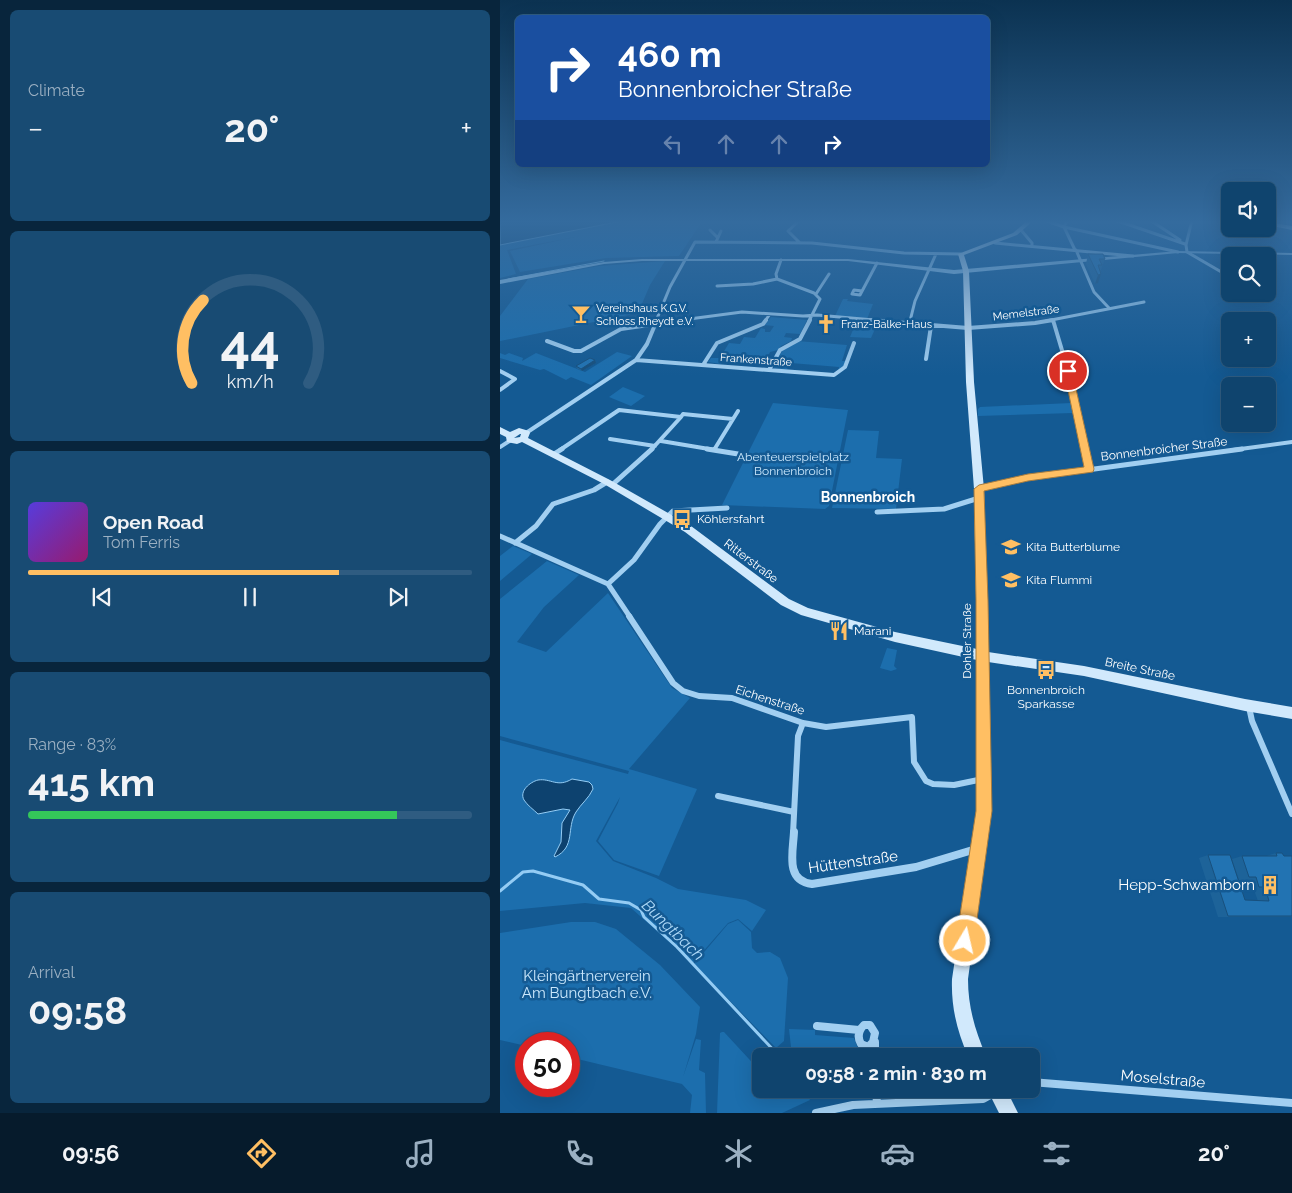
<!DOCTYPE html>
<html lang="en">
<head>
<meta charset="utf-8">
<style>
	:root { --surface:#0f446e; --page:#184b73; --text:#f1f3f6; --muted:#9bb0c2; --line:#2f5c81; --accent:#ffbf63 }
	body { margin:0; font-family:Raleway,sans-serif; background:var(--page); color:var(--text); height:100vh; display:flex; flex-direction:column; font-size:19px; white-space:nowrap }
	* { box-sizing:border-box; margin:0 }
	p { font-size:16px; color:var(--muted) }
	.icon { flex:none; width:28px; height:28px; fill:none; stroke:currentColor; stroke-width:2; stroke-linecap:round; stroke-linejoin:round }
	.map { position:relative; flex:1; overflow:hidden }
	.sheet { display:flex; flex-direction:column; gap:10px; padding:10px; background:#08253c; width:500px }
	.sheet>* { flex:none }
	.guide { position:absolute; left:15px; top:15px; width:475px; height:152px; border-radius:8px; box-shadow:0 5px 20px #0002,0 0 0 1px var(--line); background:#1a4fa0; color:#fff; overflow:hidden }
	.buttons { position:absolute; left:721px; top:182px; display:grid; gap:10px }
	.buttons a { display:grid; place-items:center; width:55px; height:55px; border-radius:8px; background:var(--surface); box-shadow:0 5px 20px #0002,0 0 0 1px var(--line); font-size:25px }
	.speed { position:absolute; left:15px; top:1032px; display:flex; gap:10px; font-size:25px; font-weight:700; text-align:center }
	.speed>* { display:grid; place-content:center; width:65px; height:65px; border-radius:50%; background:var(--surface); box-shadow:0 5px 20px #0002,0 0 0 1px var(--line); line-height:1 }
	.speed .limit { border:8px solid #d22; background:#fff; color:#111 }
	.pin { position:absolute; display:grid; place-items:center; width:42px; height:42px; color:#fff; margin:-21px; border:2px solid #fff; border-radius:50%; box-shadow:0 1px 5px #0007 }
	.me { position:absolute; width:55px; margin:-28px; rotate:9deg; stroke-linejoin:round; filter:drop-shadow(0 0 4px #0008) }
	.turn { display:flex; align-items:center; gap:18px; height:105px; padding:0 20px; font-size:22px }
	.turn .icon { width:65px; height:65px; stroke-width:2.5 }
	.turn b { display:block; font-size:35px; line-height:42px }
	.lanes { display:flex; align-items:center; height:48px; padding:0 20px; background:#0003; justify-content:center; gap:25px; direction:ltr }
	.lanes .off { opacity:.35 }
	.big { font-size:38px; font-weight:700; line-height:1.1 }
	.sheet .card { flex:1; display:flex; flex-direction:column; justify-content:center; gap:8px; min-width:0; padding:0 18px; border-radius:8px; background:var(--page) }
	.sheet .dial { align-items:center; gap:0 }
	.dial svg { height:130px; overflow:visible; fill:none; stroke:var(--line); stroke-width:7; stroke-linecap:round; text-anchor:middle }
	.dial text { fill:var(--text); stroke:none }
	.song { display:flex; align-items:center; gap:15px }
	.cover { width:60px; height:60px; border-radius:8px; background:linear-gradient(135deg,hsl(250 70% 55%),hsl(320 70% 35%)) }
	.played { height:5px; border-radius:2px; background:linear-gradient(90deg,var(--accent) 70%,var(--line) 70%) }
	.keys { display:flex; justify-content:space-around; direction:ltr }
	.heat { display:flex; justify-content:space-between; align-items:center; font-size:28px; direction:ltr }
	.charge { height:8px; border-radius:4px; background:linear-gradient(90deg,#34c759 83%,var(--line) 0) }
	.trip { position:absolute; left:252px; top:1048px; width:288px; height:50px; border-radius:8px; background:var(--surface); box-shadow:0 5px 20px #0002,0 0 0 1px var(--line); font-weight:700; line-height:50px; text-align:center }
	.tab-bar { display:flex; height:80px; justify-content:space-around; align-items:center; background:#061b2c; color:var(--muted) }
	.tab-bar .icon { width:35px; height:35px }
	.tab-bar .on { color:var(--accent) }
	.tab-bar b { font-size:22px; color:var(--text) }
	main { display:flex; flex:1; min-height:0 }
	.map>svg:first-child { display:block }
	.green { fill:#1c6ead }
	.water { fill:#0d426f; stroke:#94ccf4 }
	.lines { fill:none; stroke-linecap:round; stroke-linejoin:round }
	.stream-far1 { stroke:#94ccf4; stroke-width:1 }
	.stream { stroke:#94ccf4; stroke-width:3 }
	.minor-far4 { stroke:#a2cff1; stroke-width:3 }
	.minor-far3 { stroke:#a2cff1; stroke-width:4 }
	.minor-far2 { stroke:#a2cff1; stroke-width:5 }
	.minor-far1 { stroke:#a2cff1; stroke-width:6 }
	.minor { stroke:#a2cff1; stroke-width:8 }
	.tertiary { fill:#a2cff1; fill-rule:evenodd }
	.secondary { fill:#d1e9fc; fill-rule:evenodd }
	.wall { fill:#1d6399 }
	.shaded-wall { fill:#18507d }
	.building { fill:#2273b2; stroke:#18507d }
	.route { fill:#ffbf63; stroke:#a67c40 }
	.labels { text-anchor:middle; dominant-baseline:central; stroke-width:5; stroke-linejoin:round; paint-order:stroke }
	.far-poi-label { font-size:11px; fill:#fff; stroke:#145a93; text-anchor:start }
	.far-street-label { font-size:11px; fill:#fff; stroke:#145a93 }
	.street-label { font-size:12px; fill:#fff; stroke:#145a93 }
	.park-label { font-size:12px; fill:#cae7fc; stroke:#145a93 }
	.poi-label { font-size:12px; fill:#fff; stroke:#145a93; text-anchor:start }
	.neighbourhood-label { font-size:14px; font-weight:bold; fill:#fff; stroke:#145a93 }
	.near-street-label { font-size:15px; fill:#fff; stroke:#145a93 }
	.near-poi-label { font-size:15px; fill:#fff; stroke:#145a93; text-anchor:end }
	.near-park-label { font-size:15px; fill:#cae7fc; stroke:#145a93 }
	.near-water-label { font-size:16px; font-style:italic; fill:#aed9f8; stroke:#145a93 }
</style>
</head>
<body>
<main>
<section class="sheet">
<div class="card"><p>Climate</p>
<div class="heat"><a>−</a><b class="big">20°</b><a>+</a></div>
</div>
<div class="card dial"><svg viewBox="0 0 100 80">
<path d="M14 69A42 42 0 1 1 86 69"/>
<path d="M14 69A42 42 0 0 1 21 18" stroke="#ffbf63"/>
<text x="50" y="56" font-size="32" font-weight="700">44</text>
<text x="50" y="72" font-size="11">km/h</text>
</svg></div>
<div class="card">
<div class="song"><i class="cover"></i><div><b>Open Road</b><p>Tom Ferris</p></div></div>
<div class="played"></div>
<div class="keys"><svg class="icon" aria-label="previous" viewBox="0 0 24 24"><path d="M18 5L8 12l10 7zM5 5v14"/></svg><svg class="icon" aria-label="pause" viewBox="0 0 24 24"><path d="M8 5v14M16 5v14"/></svg><svg class="icon" aria-label="next" viewBox="0 0 24 24"><path d="M6 5l10 7-10 7zM19 5v14"/></svg></div>
</div>
<div class="card"><p>Range · 83%</p><b class="big">415 km</b><div class="charge"></div></div>
<div class="card"><p>Arrival</p><b class="big">09:58</b></div>
</section>
<div class="map">
<svg width="792" height="1113" viewBox="0 0 792 1113">
	<rect width="100%" height="100%" fill="#145a93"/>
	<path class="green" d="M127,220H203L179,256L106,258L20,272L10,251L80,236L7,250L16,274L0,278V245Z
		M165,261L150,285L138,313L0,341V316L28,279L99,266Z
		M343,299H348L347,301L373,304L367,319L335,316Z
		M271,317L307,320L300,334L286,333L284,337L292,338L291,341L281,346L278,350L270,352L268,356L273,360L270,367L267,366L269,362L228,359H224L221,364L208,362L211,358H220L229,343L240,344L244,337L255,338L261,328L265,329V332H270L274,326L264,325Z
		M357,320L378,322L371,338L350,337Z
		M297,341L347,345L342,361H346L343,369L338,372L339,367L291,363L287,369L274,368L282,351Z
		M117,352L132,356L91,385L71,377L66,380L44,369L40,370L0,358V353L5,355L9,353L23,358L22,361L36,353L85,372Z
		M123,387L145,396L131,406L109,397Z
		M273,403L348,410L329,506L325,509L222,505Z
		M571,403L573,413L478,416V409L480,407Z
		M348,430L379,431L376,458L402,459L396,509L332,508Z
		M13,546L32,554L0,581V556Z
		M47,561L79,575L44,607L17,642L46,652L108,593L172,688L190,698L129,769L197,789L159,876L114,860L98,841L118,803L120,797L96,841L113,861L156,878L178,889L246,900L266,910L252,931L238,919L228,923L193,963L131,908L85,903L0,911V740L128,774L129,771L0,736V599Z
		M387,648L397,650L394,666L397,669L391,671L380,668Z
		M238,920L251,932L252,948L257,953L270,952L280,958L288,978L284,1041L276,1048L194,964L228,924Z
		M71,922H95L116,929L160,965L200,1007L196,1034L183,1077L196,1039L201,1040L199,1070L205,1073L206,1113H190L192,1095L182,1084L69,1057V1044H26V1046L0,1040V933Z
		M289,1029L315,1030V1035L354,1038L359,1052L370,1056H292Z
		M222,1032H224L261,1072V1089C278,1089 302,1083 310,1100L282,1113H217L220,1033Z"/>
	<path class="water" d="M0,220H127L0,245Z
		M72,779L89,782L92,785L93,789C89,798 81,804 76,812C66,828 76,847 55,857L54,856L61,842L62,823L70,810L63,809L38,814C34,810 27,805 24,800C19,791 30,782 38,780C51,778 57,788 72,779Z"/>
	<g class="lines">
		<path class="stream-far1" d="M8,279L104,261"/>
		<path class="stream" d="M0,891L23,872L33,871L83,885L99,899L129,903L141,910L144,917L177,947L279,1056"/>
		<path class="minor-far4" d="M544,220L564,227L678,252
			M567,220L564,227L575,250
			M615,220L685,244
			M650,220L680,240
			M692,220L686,245L687,252L730,277
			M210,230L217,237
			M521,230L532,243V246
			M216,242L221,231
			M299,242L288,231L300,220
			M495,243L633,256
			M576,250L594,292L609,308
			M281,260L276,274L277,279L314,293L320,299L309,321
			M217,286L253,284L277,279
			M362,291L354,290L352,294L360,295L377,263
			M316,294L329,274
			M156,321L170,287L195,242L312,243L404,253L461,254
			M174,321L242,312L303,316L317,315L385,321
			M265,321L270,314
			M410,321L415,301L436,254
			M546,321L644,302"/>
		<path class="minor-far3" d="M370,320L468,328L535,323L553,320
			M553,320L564,357L585,450
			M409,324L410,320
			M47,341L74,351H81L121,329L183,320
			M426,359L431,326
			M136,360L334,375L345,367L354,343
			M203,365L217,343L263,324L266,320
			M269,370L280,350L300,339L310,320
			M0,371L15,379L0,390
			M181,417L183,414L233,419
			M26,433L136,360L147,344L157,320
			M110,439L155,446
			M161,441L215,450
			M0,447L11,440
			M60,450L119,410L181,417L151,450
			M214,450L238,411
			M733,450L792,442"/>
		<path class="minor-far2" d="M207,449L238,454
			M584,449L589,469
			M54,454L62,449
			M112,485L152,449
			M479,489L528,478L742,449
			M377,512L444,509L479,498
			M0,536L108,584L130,617
			M15,543L36,526L53,504L94,490L107,482
			M108,584L134,560L160,524L173,511L227,508"/>
		<path class="minor-far1" d="M129,616L173,683L183,691L199,696L232,698L303,723L326,727L412,717L414,762L426,781L433,784L454,785L483,779
			M749,707L752,721L792,814
			M218,796L294,812
			M293,834L298,736L303,723"/>
		<path class="minor" d="M294,832C293,852 285,881 312,884L416,867L476,849
			M364,1025H370L375,1033L373,1042L368,1047L361,1044C357,1037 358,1031 364,1025Z
			M317,1026L359,1030
			M375,1042V1056
			M531,1082L792,1103
			M376,1089L377,1104
			M316,1113L353,1105L483,1099L501,1089"/>
		<path class="tertiary" d="M678,251L792,253V255L678,253L454,274L348,261H142L104,264L0,284V280L104,262L142,259H348L454,270Z"/>
		<path class="secondary" d="M528,220H534L517,235L464,255L469,271L474,382L484,489L488,652L584,666L745,699L792,707V719L745,711L584,676L488,662L491,811L468,979C468,1007 475,1030 486,1056H468C457,1031 451,1007 452,979L477,811V660L395,642L301,615L281,605L185,532L104,484L22,442L17,444L7,442L6,437L0,434V427L10,432L19,428L29,431L30,433L28,438L110,480L191,526L289,599L308,608L395,632L477,649L474,489L466,382L463,271L458,254L513,233ZM20,434H21L20,437L14,438Z
			M768,222L792,226V230L768,225Z
			M487,1089H506L518,1113H499Z"/>
	</g>
	<path class="wall" d="M588,254L605,259L600,272L598,283L595,284L586,264Z
		M556,359L567,374L564,383L558,382L554,367Z
		M96,363L82,371L77,369L76,366Z
		M776,853L784,856H792V917H718L699,858L708,855L745,900L758,901L754,890H749L746,880H739L732,859L742,856H766Z"/>
	<path class="shaded-wall" d="M601,274L598,283L595,284L598,275Z
		M95,360L96,363L82,371L81,369Z"/>
	<path class="building" d="M588,254H603L605,259H599L602,265H598L601,274L598,275Z
		M90,358L95,360L81,369L76,366Z
		M556,359H563L567,374H560Z
		M776,853H782L784,856H792V916H728L708,855H730L745,900L769,901L765,887H759L756,877H749L742,856H777Z"/>
	<linearGradient id="sky" x2="0" y2="1"><stop stop-color="#0b3251"/><stop offset="0.59" stop-color="#346b9e"/><stop offset="1" stop-color="#346b9e" stop-opacity="0"/></linearGradient>
	<rect width="792" height="376" fill="url(#sky)"/>
	<path class="route" d="M568,369L572,371L594,469L593,472L528,481L484,491L488,600L492,811L474,941L472,948L465,950L459,948L456,941L476,811V600L474,489L479,485L528,474L584,467L564,371Z"/>
	<defs>
		<g id="bar-bare" transform="scale(1.5)"><path d="M-6-5H6L.8 .8V4.5H3.5V6h-7V4.5H-.8V.8Z" fill="#ffbf63" stroke="#145a93" stroke-width="2.5" paint-order="stroke"/></g>
		<g id="church-bare" transform="scale(1.5)"><path d="M-1.2-6h2.4v3.5h3.3v2.4h-3.3V6h-2.4V-.1h-3.3v-2.4h3.3Z" fill="#ffbf63" stroke="#145a93" stroke-width="2.5" paint-order="stroke"/></g>
		<g id="bus-bare" transform="scale(1.5)"><path d="M-5-6H5V4H4V6H2V4H-2V6H-4V4H-5ZM-3.5-4V0h7V-4ZM-3.5 1.2v1.5H-2V1.2ZM2 1.2v1.5H3.5V1.2Z" fill="#ffbf63" stroke="#145a93" stroke-width="2.5" paint-order="stroke"/></g>
		<g id="school-bare" transform="scale(1.5)"><path d="M0-5L7-2L0 1L-7-2ZM-4 1L0 2.5L4 1V4Q0 6-4 4Z" fill="#ffbf63" stroke="#145a93" stroke-width="2.5" paint-order="stroke"/></g>
		<g id="restaurant-bare" transform="scale(1.5)"><path d="M-5-6h1v4h1v-4h1v4h1v-4h1v5L-1.5 .5V6h-2V.5L-5-1ZM5-6V6H3V1.5H1.5Q1.5-4 5-6Z" fill="#ffbf63" stroke="#145a93" stroke-width="2.5" paint-order="stroke"/></g>
		<g id="building-bare" transform="scale(1.5)"><path d="M-4-6H4V6H1V3H-1V6H-4ZM-2.5-4.3h1.7v1.8h-1.7ZM.8-4.3h1.7v1.8H.8ZM-2.5-1h1.7V.8h-1.7ZM.8-1h1.7V.8H.8Z" fill="#ffbf63" stroke="#145a93" stroke-width="2.5" paint-order="stroke"/></g>
	</defs>
	<g fill-rule="evenodd">
		<use href="#bar-bare" x="81" y="314"/>
		<use href="#church-bare" x="326" y="324"/>
		<use href="#bus-bare" x="182" y="519"/>
		<use href="#school-bare" x="511" y="547"/>
		<use href="#school-bare" x="511" y="580"/>
		<use href="#restaurant-bare" x="339" y="631"/>
		<use href="#bus-bare" x="546" y="670"/>
		<use href="#building-bare" x="770" y="885"/>
	</g>
	<g class="labels">
		<g class="far-poi-label">
			<text x="96" y="308">Vereinshaus K.G.V.<tspan x="96" dy="13">Schloss Rheydt e.V.</tspan></text>
			<text x="341" y="324">Franz-Balke-Haus</text>
		</g>
		<g class="far-street-label">
			<text transform="translate(526 313) rotate(-7)">Memelstraße</text>
			<text transform="translate(256 360) rotate(4)">Frankenstraße</text>
		</g>
		<g class="street-label">
			<text transform="translate(664 449) rotate(-7)">Bonnenbroicher Straße</text>
			<text transform="translate(251 561) rotate(37)">Ritterstraße</text>
			<text transform="translate(467 641) rotate(-90)">Dohler Straße</text>
			<text transform="translate(640 669) rotate(12)">Breite Straße</text>
			<text transform="translate(270 700) rotate(18)">Eichenstraße</text>
		</g>
		<g class="park-label">
			<text x="293" y="457">Abenteuerspielplatz<tspan x="293" dy="14">Bonnenbroich</tspan></text>
		</g>
		<g class="poi-label">
			<text x="197" y="519">Köhlersfahrt</text>
			<text x="526" y="547">Kita Butterblume</text>
			<text x="526" y="580">Kita Flummi</text>
			<text x="354" y="631">Marani</text>
			<text x="546" y="690" text-anchor="middle">Bonnenbroich<tspan x="546" dy="14">Sparkasse</tspan></text>
		</g>
		<g class="neighbourhood-label">
			<text x="368" y="497">Bonnenbroich</text>
		</g>
		<g class="near-street-label">
			<text transform="translate(353 862) rotate(-8)">Hüttenstraße</text>
			<text transform="translate(663 1079) rotate(5)">Moselstraße</text>
		</g>
		<g class="near-poi-label">
			<text x="755" y="885">Hepp-Schwamborn</text>
		</g>
		<g class="near-park-label">
			<text x="87" y="976">Kleingärtnerverein<tspan x="87" dy="17">Am Bungtbach e.V.</tspan></text>
		</g>
		<g class="near-water-label">
			<text transform="translate(173 930) rotate(44)">Bungtbach</text>
		</g>
	</g>
</svg>
<div class="buttons">
<a><svg class="icon" aria-label="sound" viewBox="0 0 24 24"><path d="M4 9h4l5-4v14l-5-4H4zM17 9q2 3 0 6"/></svg></a>
<a><svg class="icon" aria-label="search" viewBox="0 0 24 24"><circle cx="10" cy="10" r="6"/><path d="M15 15l6 6"/></svg></a>
<a>+</a>
<a>−</a>
</div>
<div class="speed"><div class="limit">50</div></div>
<div class="pin" style="left:568px;top:371px;background:#d93025"><svg class="icon" aria-label="arrive" viewBox="0 0 24 24"><path d="M6 21V4h12l-3 4 3 4H6"/></svg></div>
<svg class="me" style="left:465px;top:941px" viewBox="-20 -20 40 40"><circle r="17" fill="#ffbf63" stroke="#fff" stroke-width="3"/><path d="M0-11L8 9 0 5-8 9z" fill="#fff"/></svg>
<div class="trip">09:58 · 2 min · 830 m</div>
<div class="guide">
<div class="turn"><svg class="icon" aria-label="right" viewBox="0 0 24 24"><path d="M7 20v-9h11M14 6l5 5-5 5"/></svg><div><b>460 m</b>Bonnenbroicher Straße</div></div>
<div class="lanes"><svg class="icon off" aria-label="left" viewBox="0 0 24 24"><path d="M17 20v-9H6M10 6l-5 5 5 5"/></svg><svg class="icon off" aria-label="ahead" viewBox="0 0 24 24"><path d="M12 20V5M6 11l6-6 6 6"/></svg><svg class="icon off" aria-label="ahead" viewBox="0 0 24 24"><path d="M12 20V5M6 11l6-6 6 6"/></svg><svg class="icon" aria-label="right" viewBox="0 0 24 24"><path d="M7 20v-9h11M14 6l5 5-5 5"/></svg></div>
</div>
</div>
</main>
<nav class="tab-bar">
<b>09:56</b>
<svg class="icon on" aria-label="directions" viewBox="0 0 24 24"><path d="M12 3l9 9-9 9-9-9zM9 14v-3h6M13 9l2 2-2 2"/></svg>
<svg class="icon" aria-label="music" viewBox="0 0 24 24"><path d="M9 18V5l10-2v13"/><circle cx="6" cy="18" r="3"/><circle cx="16" cy="16" r="3"/></svg>
<svg class="icon" aria-label="phone" viewBox="0 0 24 24"><path d="M5 4h4l2 5-3 2q2 4 5 5l2-3 5 2v4C11 20 4 13 5 4z"/></svg>
<svg class="icon" aria-label="climate" viewBox="0 0 24 24"><path d="M12 3v18M4 7l16 10M4 17L20 7"/></svg>
<svg class="icon" aria-label="car" viewBox="0 0 24 24"><path d="M5 17H2v-5l4-1 3-4h7l3 4 3 1v5h-3M9 17h6M6 11h13"/><circle cx="7" cy="17" r="2"/><circle cx="17" cy="17" r="2"/></svg>
<svg class="icon" aria-label="filters" viewBox="0 0 24 24"><path d="M4 7h16M4 17h16"/><circle cx="9" cy="7" r="2"/><circle cx="15" cy="17" r="2"/></svg>
<b>20°</b>
</nav>
</body>
</html>
